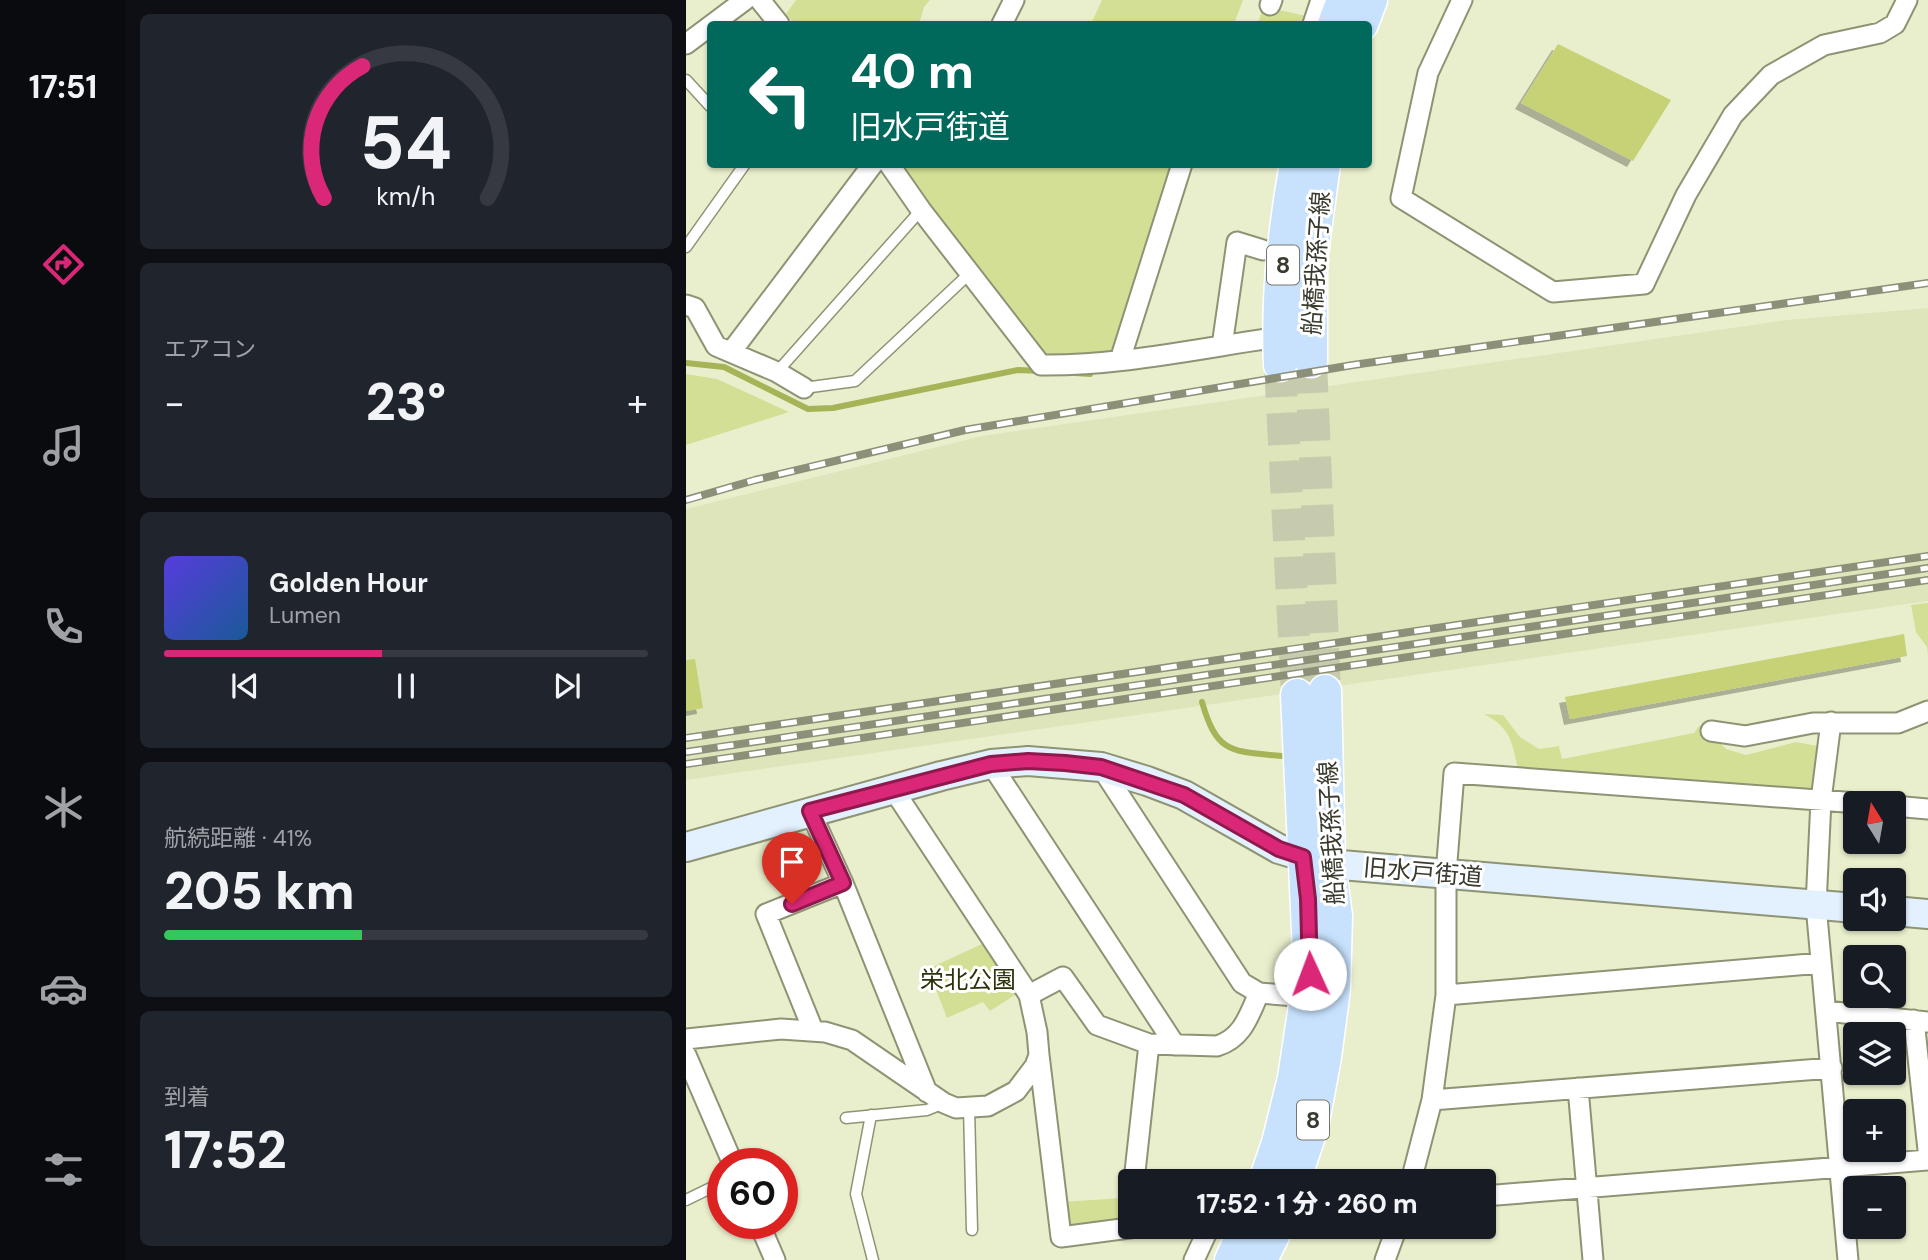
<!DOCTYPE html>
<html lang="ja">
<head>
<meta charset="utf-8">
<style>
	:root { --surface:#171b24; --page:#20242c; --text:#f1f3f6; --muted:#9ea1a6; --line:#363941; --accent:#db2777 }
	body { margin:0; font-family:"DM Sans","Noto Sans JP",sans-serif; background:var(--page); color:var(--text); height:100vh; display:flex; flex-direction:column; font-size:26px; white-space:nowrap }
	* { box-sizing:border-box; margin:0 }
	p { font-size:23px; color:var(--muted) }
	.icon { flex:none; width:38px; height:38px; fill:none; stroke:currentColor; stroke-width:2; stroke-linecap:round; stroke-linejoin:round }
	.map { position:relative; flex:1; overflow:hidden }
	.sheet { display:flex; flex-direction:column; gap:14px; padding:14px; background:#0d0f14; width:560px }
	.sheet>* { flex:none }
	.banner { position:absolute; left:21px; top:21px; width:665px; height:147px; border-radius:7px; box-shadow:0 2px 5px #0004; background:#00695c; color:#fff; overflow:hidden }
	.needle { width:46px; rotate:349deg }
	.buttons { position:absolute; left:1157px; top:791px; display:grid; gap:14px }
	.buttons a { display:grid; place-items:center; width:63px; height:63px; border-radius:7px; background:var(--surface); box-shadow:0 2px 5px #0004; font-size:35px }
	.speed { position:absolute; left:21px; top:1148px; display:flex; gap:14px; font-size:35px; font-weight:700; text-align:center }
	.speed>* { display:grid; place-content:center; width:91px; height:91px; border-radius:50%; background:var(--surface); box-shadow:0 2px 5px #0004; line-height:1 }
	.speed .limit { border:10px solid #d22; background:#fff; color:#111 }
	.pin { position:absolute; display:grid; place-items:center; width:60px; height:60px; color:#fff; margin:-72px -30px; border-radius:50% 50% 50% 0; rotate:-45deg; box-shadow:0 0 7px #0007 }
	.pin .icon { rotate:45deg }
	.me { position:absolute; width:77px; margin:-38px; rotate:358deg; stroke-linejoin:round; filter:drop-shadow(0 0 5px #0008) }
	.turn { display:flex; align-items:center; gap:24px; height:147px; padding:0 28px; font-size:32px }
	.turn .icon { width:91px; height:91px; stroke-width:2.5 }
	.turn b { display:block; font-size:49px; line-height:60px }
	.big { font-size:52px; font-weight:800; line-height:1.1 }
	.sheet .card { flex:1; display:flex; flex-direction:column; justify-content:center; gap:10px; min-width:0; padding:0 24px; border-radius:10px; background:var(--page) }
	.sheet .dial { align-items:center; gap:0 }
	.dial svg { height:182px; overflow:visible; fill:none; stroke:var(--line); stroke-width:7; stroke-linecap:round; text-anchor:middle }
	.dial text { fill:var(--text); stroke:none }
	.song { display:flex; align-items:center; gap:21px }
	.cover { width:84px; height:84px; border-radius:10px; background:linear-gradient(135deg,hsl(250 70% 55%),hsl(210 70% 35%)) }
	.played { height:7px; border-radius:4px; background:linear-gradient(90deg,var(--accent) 45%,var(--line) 45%) }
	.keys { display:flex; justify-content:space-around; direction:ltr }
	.heat { display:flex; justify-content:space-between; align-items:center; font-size:38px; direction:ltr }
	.charge { height:10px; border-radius:5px; background:linear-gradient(90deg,#34c759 41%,var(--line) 0) }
	.trip { position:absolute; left:432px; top:1169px; width:378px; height:70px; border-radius:7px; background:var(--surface); box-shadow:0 2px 5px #0004; font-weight:800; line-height:70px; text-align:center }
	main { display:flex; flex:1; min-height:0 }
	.dock { display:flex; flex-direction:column; width:126px; justify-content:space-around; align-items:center; background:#090b0e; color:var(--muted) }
	.dock .icon { width:49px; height:49px }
	.dock .active { color:var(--accent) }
	.dock b { font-size:32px; color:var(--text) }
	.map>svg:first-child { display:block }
	.built { fill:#dee5bb }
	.green { fill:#d4df96 }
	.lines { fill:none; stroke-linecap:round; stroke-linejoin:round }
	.stream { stroke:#a7b357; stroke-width:6 }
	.building { fill:#c6d275; filter:url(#shadow) }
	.primary-tunnel { stroke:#c6cbad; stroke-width:32; stroke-dasharray:32 16; stroke-linecap:butt }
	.lane-casing { stroke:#8e9374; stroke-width:13 }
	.street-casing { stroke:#8e9374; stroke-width:23 }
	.secondary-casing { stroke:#8e9374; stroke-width:32 }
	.primary-casing { stroke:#fff; stroke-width:35 }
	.lane { stroke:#fff; stroke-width:10 }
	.street { stroke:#fff; stroke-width:19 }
	.secondary { stroke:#e3f0fe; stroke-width:28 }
	.primary { stroke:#c8e2fe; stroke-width:32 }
	.rail-casing { stroke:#8c9079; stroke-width:8 }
	.rail { stroke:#fff; stroke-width:5; stroke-dasharray:16; stroke-linecap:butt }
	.route-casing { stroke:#8e194d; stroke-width:18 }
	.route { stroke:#db2777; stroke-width:12 }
	.labels { text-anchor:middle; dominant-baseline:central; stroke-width:6; stroke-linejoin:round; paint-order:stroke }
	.shield { fill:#fff; stroke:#74766d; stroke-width:2 }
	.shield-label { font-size:23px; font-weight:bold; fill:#393b2e }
	.street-label { font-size:24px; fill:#393b2e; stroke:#fff }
	.park-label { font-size:24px; fill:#2e320a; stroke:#fff }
</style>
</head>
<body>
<main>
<nav class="dock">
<b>17:51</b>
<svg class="icon active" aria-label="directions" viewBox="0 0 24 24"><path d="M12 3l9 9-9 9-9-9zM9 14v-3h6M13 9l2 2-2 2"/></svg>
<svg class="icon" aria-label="music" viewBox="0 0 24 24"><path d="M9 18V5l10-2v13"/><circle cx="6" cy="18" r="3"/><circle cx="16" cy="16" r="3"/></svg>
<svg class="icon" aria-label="phone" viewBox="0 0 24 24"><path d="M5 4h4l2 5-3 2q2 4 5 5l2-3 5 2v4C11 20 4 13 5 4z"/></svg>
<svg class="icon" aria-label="climate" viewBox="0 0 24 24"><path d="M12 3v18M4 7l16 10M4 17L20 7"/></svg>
<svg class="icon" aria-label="car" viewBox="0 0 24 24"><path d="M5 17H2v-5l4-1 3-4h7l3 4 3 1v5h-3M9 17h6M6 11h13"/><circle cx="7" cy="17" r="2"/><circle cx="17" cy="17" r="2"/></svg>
<svg class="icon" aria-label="filters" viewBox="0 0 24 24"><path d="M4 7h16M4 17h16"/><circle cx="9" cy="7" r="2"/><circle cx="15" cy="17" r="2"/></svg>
</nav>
<section class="sheet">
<div class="card dial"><svg viewBox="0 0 100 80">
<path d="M14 69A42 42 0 1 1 86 69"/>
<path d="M14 69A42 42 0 0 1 31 11" stroke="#db2777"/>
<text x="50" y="56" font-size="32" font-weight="700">54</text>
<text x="50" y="72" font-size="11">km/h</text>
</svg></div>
<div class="card"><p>エアコン</p>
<div class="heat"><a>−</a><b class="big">23°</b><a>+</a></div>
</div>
<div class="card">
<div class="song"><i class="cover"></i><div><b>Golden Hour</b><p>Lumen</p></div></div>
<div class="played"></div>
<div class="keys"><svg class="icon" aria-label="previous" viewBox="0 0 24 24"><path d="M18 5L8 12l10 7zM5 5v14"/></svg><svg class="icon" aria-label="pause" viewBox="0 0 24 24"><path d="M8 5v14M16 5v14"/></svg><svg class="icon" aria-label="next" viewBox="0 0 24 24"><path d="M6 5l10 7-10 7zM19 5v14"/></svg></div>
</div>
<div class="card"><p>航続距離 · 41%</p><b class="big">205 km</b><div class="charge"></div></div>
<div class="card"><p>到着</p><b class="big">17:52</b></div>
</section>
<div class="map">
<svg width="1242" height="1260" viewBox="0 0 1242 1260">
	<defs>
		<filter id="shadow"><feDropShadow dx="-6" dy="6" stdDeviation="0" flood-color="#0004"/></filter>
	</defs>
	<rect width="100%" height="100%" fill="#e9efcd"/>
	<path class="built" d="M1242,308V601L0,780V509L296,436L1101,320Z"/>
	<path class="green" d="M110,0H244L238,7L233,24H108L100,14Z
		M416,0H557L548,24H405Z
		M577,6L624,17L622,24H572Z
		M213,165H489L429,351L390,357L354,354Z
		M0,374L31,379L103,412L0,445Z
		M1242,603V654L1241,647L1230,632L1225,605Z
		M798,714L817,715L834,737L853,749L873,746L876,759L1008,733L1013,726L1021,730L1040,749L1060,755L1110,742L1132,746L1128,787L1122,793L832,770C826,742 825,728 798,714Z
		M298,943L332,993L304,1011L297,1002L261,1018L242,969Z
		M437,1198L436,1215L427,1225L386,1230L378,1224L376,1202Z"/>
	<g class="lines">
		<path class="stream" d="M0,363L38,367L122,409L147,408L332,370L354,371
			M389,373L404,374
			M516,702C531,754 545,751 595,756"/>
	</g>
	<path class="building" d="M872,44L985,100L947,161L835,103Z
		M1218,634L1221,656L884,719L879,697Z
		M9,659L17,708L0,711V660Z"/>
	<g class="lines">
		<path class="primary-tunnel" d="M625,361L639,691
			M594,365L611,695"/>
		<g class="lane-casing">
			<path id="lane" d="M0,80L24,106
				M0,247L59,164
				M91,372L235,210
				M118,388L169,381L284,273
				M283,1107L286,1230
				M185,1115L170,1194L187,1260
				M160,1118L241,1110L258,1103
				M0,1200L37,1182"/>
		</g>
		<g class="street-casing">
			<path id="street" d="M74,0L93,24
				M776,0L742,73L715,198L867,292L958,284L1000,195L1047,115L1085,75L1138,45L1194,33L1209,24L1221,0
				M584,5L586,0
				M316,24L328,0
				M627,24L635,0
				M0,44L59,0
				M203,164L235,210L355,365C434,366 514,348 593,337
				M0,305L9,308L30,346L91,372L118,388
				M536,346L551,242L577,250
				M45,352L187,164
				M434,360L496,164
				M1145,722L1135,800L1130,905L1162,1260
				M1025,731L1059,736L1127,723H1212L1242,711
				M305,764L489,1045
				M1208,806L1242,809
				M124,811L157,883L241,1092
				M573,993L622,997
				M343,995L377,977L411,1025L463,1044L531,1046C557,1038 563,1015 573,993L556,983L415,767
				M760,995L1135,963
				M1140,1011L1242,1022
				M1228,1020L1242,1150
				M127,1030L80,914L157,883
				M0,1039L95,1029L139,1032L166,1040L258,1103L270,1108L302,1106L330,1091L349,1066L353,1055L351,1032L343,995L207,789
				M0,1055L47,1164
				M353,1055L375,1237L451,1227
				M892,1088L907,1260
				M746,1100L1146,1068
				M448,1181L463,1044
				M725,1181L746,1100L760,995V874L768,773L1172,803
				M798,1196L1242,1160
				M73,1223L89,1260
				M502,1227L522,1230L508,1260
				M699,1260L711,1227"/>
		</g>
		<g class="secondary-casing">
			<path id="secondary" d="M0,847L255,776L305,764L342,761L415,767L461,781L498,795L593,849L643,864L1169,908
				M1208,911L1242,914"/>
		</g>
		<g class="primary-casing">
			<path id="primary" d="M648,24L657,0
				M676,24L685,0
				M625,361V260L638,164
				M594,365C591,299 598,230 610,164
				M579,1181L592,1143L608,1078L624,973L611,695
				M608,1181L626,1127L639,1057L648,989L650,916L643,864L639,691
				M545,1260L560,1227
				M575,1260L591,1227"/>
		</g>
		<use href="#lane" class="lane"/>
		<use href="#street" class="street"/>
		<use href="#secondary" class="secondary"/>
		<use href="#primary" class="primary"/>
		<g class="rail-casing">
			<path id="rail" d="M0,500L69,480L279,430L667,365L1242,283
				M0,738L1242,556
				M0,752L1242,568
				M0,764L1242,580"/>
		</g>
		<use href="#rail" class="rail"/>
	</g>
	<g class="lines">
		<g class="route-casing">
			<path id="route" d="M106,904L157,883L124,811L305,764L342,761L379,763L415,767L498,795L593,849L617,857L622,899L624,974"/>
		</g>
		<use href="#route" class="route"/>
	</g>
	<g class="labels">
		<g class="shield">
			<rect x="581" y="245.5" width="32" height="39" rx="5"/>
			<rect x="611" y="1100.5" width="32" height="39" rx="5"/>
		</g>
		<g class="shield-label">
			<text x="597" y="265">8</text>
			<text x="627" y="1120">8</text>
		</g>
		<g class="street-label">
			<text transform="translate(630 263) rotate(-86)">船橋我孫子線</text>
			<text transform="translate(645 833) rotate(-93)">船橋我孫子線</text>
			<text transform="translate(737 872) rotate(5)">旧水戸街道</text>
		</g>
		<g class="park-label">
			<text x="282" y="979">栄北公園</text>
		</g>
	</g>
</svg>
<div class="buttons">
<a><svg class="needle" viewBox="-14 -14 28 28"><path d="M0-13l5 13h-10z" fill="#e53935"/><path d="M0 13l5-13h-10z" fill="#9ea1a6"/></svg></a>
<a><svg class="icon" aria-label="sound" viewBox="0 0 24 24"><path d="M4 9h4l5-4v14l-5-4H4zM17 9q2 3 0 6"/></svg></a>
<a><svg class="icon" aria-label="search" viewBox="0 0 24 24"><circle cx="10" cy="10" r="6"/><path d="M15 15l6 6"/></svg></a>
<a><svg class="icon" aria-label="layers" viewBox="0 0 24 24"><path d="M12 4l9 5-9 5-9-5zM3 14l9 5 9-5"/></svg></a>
<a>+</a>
<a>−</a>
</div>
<div class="speed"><div class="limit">60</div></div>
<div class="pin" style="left:106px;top:904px;background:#d93025"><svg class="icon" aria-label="arrive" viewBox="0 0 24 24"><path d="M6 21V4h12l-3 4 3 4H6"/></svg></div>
<svg class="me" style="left:624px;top:974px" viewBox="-20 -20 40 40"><circle r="19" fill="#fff"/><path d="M0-13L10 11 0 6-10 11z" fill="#db2777"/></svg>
<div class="trip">17:52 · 1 分 · 260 m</div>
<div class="banner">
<div class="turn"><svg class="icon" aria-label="left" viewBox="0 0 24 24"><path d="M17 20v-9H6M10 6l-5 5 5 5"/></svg><div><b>40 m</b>旧水戸街道</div></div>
</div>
</div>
</main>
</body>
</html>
